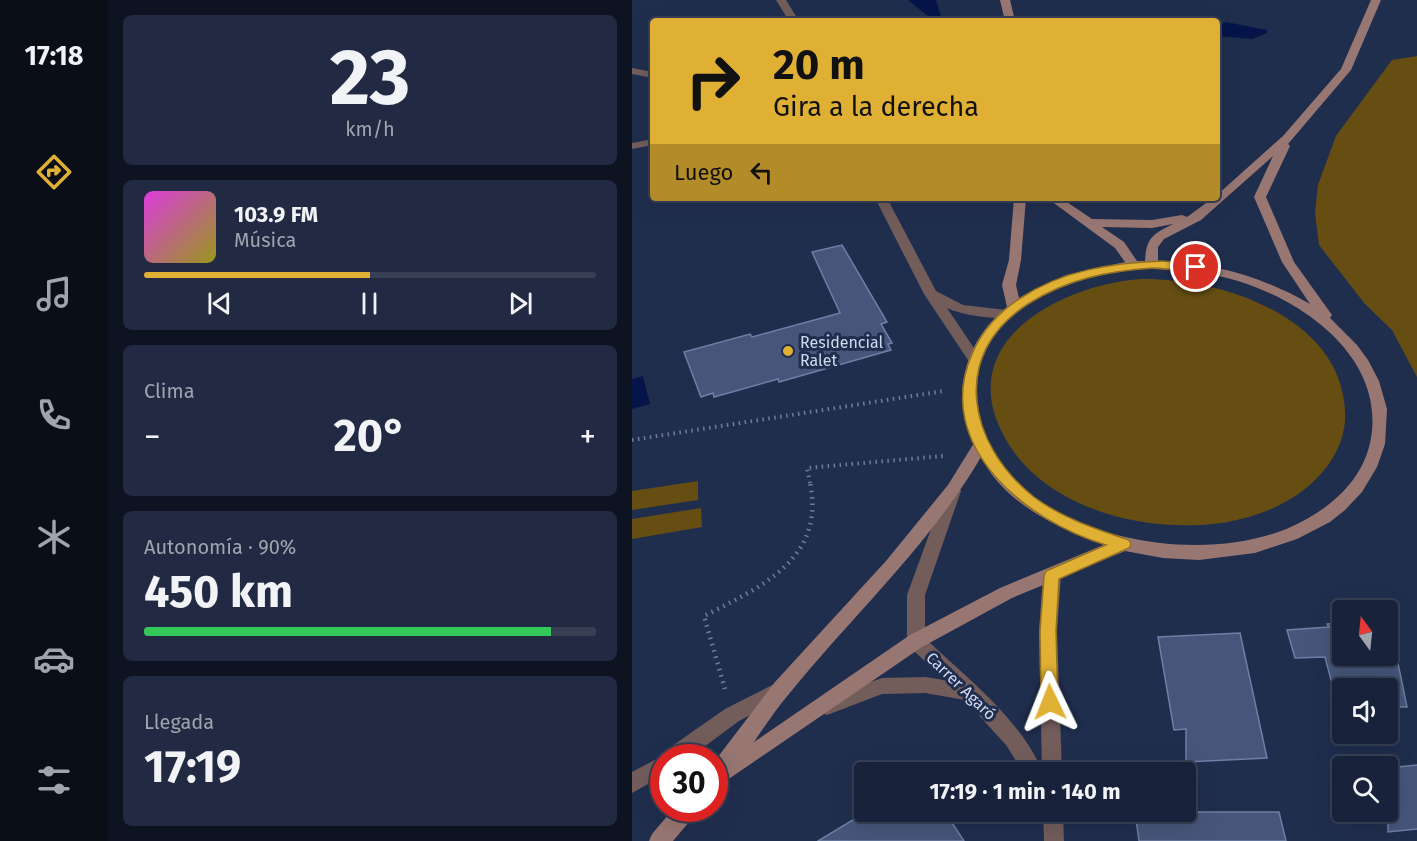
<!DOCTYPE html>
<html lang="es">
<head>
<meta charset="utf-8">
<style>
	:root { --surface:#18223a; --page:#212a42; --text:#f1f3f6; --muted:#9fa4af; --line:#363f54; --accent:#e0b034 }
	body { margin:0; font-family:"Fira Sans",sans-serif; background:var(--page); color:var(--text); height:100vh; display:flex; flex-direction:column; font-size:22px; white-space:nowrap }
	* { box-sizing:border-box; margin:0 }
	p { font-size:20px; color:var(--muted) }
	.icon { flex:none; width:33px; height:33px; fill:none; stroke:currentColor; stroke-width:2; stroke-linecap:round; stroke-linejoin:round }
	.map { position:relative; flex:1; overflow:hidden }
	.details { display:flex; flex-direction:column; gap:15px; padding:15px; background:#0d1320; width:524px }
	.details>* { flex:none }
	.top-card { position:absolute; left:18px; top:18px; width:570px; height:183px; border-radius:6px; box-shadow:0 6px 24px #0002,0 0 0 2px var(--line); background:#e0b034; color:#111; overflow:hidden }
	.needle { width:39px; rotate:345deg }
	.buttons { position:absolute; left:700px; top:600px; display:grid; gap:12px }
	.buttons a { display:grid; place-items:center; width:66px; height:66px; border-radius:6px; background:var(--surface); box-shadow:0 6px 24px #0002,0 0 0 2px var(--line); font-size:30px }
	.speed { position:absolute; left:18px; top:744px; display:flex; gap:12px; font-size:30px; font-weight:700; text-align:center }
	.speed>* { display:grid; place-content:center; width:78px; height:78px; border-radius:50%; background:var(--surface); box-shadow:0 6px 24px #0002,0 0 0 2px var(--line); line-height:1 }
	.speed .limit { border:9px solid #d22; background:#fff; color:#111 }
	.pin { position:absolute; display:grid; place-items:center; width:51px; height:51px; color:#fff; margin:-26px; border:3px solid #fff; border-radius:50%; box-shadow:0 2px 6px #0007 }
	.me { position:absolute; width:66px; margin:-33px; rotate:358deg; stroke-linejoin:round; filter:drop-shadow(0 0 4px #0008) }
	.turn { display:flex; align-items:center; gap:21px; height:126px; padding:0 24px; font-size:27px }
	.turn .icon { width:78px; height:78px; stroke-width:2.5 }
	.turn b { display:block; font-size:42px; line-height:51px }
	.then { display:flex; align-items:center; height:57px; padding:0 24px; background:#0003; gap:12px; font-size:22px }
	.big { font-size:45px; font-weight:700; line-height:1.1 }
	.details .tile { flex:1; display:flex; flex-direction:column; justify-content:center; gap:9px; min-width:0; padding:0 21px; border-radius:9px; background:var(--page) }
	.details .dial { align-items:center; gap:0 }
	.dial b { font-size:78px; line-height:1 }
	.song { display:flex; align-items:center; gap:18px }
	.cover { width:72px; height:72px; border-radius:9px; background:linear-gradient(135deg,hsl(300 70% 55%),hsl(60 70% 35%)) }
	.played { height:6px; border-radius:3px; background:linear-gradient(90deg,var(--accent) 50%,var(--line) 50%) }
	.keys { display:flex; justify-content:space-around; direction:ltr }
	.heat { display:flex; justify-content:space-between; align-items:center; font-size:33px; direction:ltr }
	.charge { height:9px; border-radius:4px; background:linear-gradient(90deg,#34c759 90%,var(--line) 0) }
	.trip { position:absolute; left:222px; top:762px; width:342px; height:60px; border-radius:6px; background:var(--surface); box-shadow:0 6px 24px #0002,0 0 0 2px var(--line); font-weight:700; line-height:60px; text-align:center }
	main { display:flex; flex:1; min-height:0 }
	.tab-bar { display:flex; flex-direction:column; width:108px; justify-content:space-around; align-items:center; background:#0a0e17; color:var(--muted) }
	.tab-bar .icon { width:42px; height:42px }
	.tab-bar .current { color:var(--accent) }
	.tab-bar b { font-size:27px; color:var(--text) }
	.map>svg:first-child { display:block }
	.green { fill:#664e13 }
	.water { fill:#061549 }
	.building { fill:#46567a; stroke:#6e7fa5; stroke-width:1.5 }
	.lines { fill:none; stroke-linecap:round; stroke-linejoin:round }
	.path-far1 { stroke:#717d98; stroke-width:4; stroke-dasharray:1.5 4.5; stroke-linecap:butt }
	.path { stroke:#717d98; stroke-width:4.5; stroke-dasharray:1.5 5; stroke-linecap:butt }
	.street { fill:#725d5b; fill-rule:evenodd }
	.secondary { fill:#987773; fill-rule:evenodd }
	.route { fill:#e0b034; stroke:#927222; stroke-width:1.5 }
	.poi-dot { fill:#e0b034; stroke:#202e4e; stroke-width:2 }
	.labels { text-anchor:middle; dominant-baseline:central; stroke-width:6; stroke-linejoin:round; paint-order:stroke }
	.poi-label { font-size:16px; fill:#d1dbf0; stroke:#202e4e; text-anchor:start }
	.street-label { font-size:16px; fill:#d1dbf0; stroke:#202e4e }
</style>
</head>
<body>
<main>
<nav class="tab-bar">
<b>17:18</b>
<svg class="icon current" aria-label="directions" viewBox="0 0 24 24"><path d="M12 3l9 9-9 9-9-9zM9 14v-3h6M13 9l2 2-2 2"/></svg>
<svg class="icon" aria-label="music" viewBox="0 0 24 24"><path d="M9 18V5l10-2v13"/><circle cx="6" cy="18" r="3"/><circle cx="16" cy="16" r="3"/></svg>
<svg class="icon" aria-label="phone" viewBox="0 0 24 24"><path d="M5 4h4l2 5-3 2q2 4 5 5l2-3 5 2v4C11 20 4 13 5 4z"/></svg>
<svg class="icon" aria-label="climate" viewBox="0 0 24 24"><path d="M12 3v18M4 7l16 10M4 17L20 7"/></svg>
<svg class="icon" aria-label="car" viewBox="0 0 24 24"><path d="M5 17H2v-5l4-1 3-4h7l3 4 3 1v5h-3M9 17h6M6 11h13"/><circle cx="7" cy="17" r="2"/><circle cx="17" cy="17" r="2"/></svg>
<svg class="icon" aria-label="filters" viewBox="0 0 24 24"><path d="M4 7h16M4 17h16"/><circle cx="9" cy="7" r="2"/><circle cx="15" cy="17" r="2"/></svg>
</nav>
<section class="details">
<div class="tile dial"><b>23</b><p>km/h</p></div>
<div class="tile">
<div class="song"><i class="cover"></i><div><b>103.9 FM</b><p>Música</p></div></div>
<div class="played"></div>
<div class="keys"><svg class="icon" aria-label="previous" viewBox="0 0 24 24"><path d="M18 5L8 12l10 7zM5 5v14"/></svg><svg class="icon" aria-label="pause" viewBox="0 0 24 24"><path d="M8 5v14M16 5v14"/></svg><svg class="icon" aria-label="next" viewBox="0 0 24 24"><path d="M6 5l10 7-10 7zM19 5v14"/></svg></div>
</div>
<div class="tile"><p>Clima</p>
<div class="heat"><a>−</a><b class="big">20°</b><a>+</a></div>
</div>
<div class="tile"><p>Autonomía · 90%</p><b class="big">450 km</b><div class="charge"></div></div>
<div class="tile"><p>Llegada</p><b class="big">17:19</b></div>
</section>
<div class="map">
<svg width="786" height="841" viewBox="0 0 786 841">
	<rect width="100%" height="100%" fill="#202e4e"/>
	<path class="green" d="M785,56H786L785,377L760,330L733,304L687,245L683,213L686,185L704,136L760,60Z
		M509,279C588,278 709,316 713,411C715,444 695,473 669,492C640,513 602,524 566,525C493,529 400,500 368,428C326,336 435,284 509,279Z
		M66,481V500L0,510V491Z
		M69,508L70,527L0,539V519Z"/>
	<path class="water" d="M276,0H304L309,17L296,16Z
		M594,22L635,30V33L620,39L585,36V26Z
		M11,376L18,404L0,409V379Z"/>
	<path class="building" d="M210,245L255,322L249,324L260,343L256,344L259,350L147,382L146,379L82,397L81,393L69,397L52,352L118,334L120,337L208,313L180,252Z
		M711,622V656H756V624L759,629L775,707H756V688H711V702L705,703L693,657L663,658L655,630L697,627L695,624Z
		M608,633L635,758L554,762V729L542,730L526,637Z
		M786,765V829L756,832V768Z
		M234,812H313L332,841H186Z
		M503,812H647L654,841H507Z"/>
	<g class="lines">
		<path class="path-far1" d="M0,440L312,391
			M178,483L175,468L311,456"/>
		<path class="path" d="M93,689L72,616C129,587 194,559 178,482"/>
		<path class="street" d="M144,0H154L167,21H157Z
			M0,68L21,72V78L0,74Z
			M21,139V145L0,149V143Z
			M243,198H255L304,291L331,305L374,310L381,314C372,323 326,314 315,308L350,360L348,363H338L292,294Z
			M321,485L327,487L329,491L293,595V638C334,678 386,716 410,770L407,631L411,576L414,571L420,569L426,571L429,576L425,631L430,772H391L374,745L333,700L293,693L250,694L195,715L188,712L186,706L188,700L250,678L293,677L312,680L278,647L275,641V595L313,491L315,487Z
			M148,681L155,683L157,689L155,695L107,721L57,758H32V775L0,793V772L32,755L33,751L93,709Z
			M411,812H431L432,841H412Z"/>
		<path class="secondary" d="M368,0H378L383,21H373Z
			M739,0H749L719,70L656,144L658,146L634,197L662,262L700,315L698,318L725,345L736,360L747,381L755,409L753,444L745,467L730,492L713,510L698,522L665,539L623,553L567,560L531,558L493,551L380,598L290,647L82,789V762L143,682L254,561L316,485L342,443C317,396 334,339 375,307L370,285L377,260L382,198H394L389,260L384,285L387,298L434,275L493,262L483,248L415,198H429L460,219L520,220L550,215L555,217L581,198H585V195L651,136L709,69ZM641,156L622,197L650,262L678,304C631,277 580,262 526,261V247L532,239L569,220ZM541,224C521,234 514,238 513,261H505L492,242L470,227L520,228ZM510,269C539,269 567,271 595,278C666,296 753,355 739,438C732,480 698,509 661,526C574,566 423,542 366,461C356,446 351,429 347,411C330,316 433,275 510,269ZM349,457C373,504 426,529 474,544L368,588L278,635L122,742C133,726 144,709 157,694C221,615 297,546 349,457Z
			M42,808H66L63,815L41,841H17L20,834Z"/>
	</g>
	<path class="route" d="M530,261L564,264L570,267C562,274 533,268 521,268C476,271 435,279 396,304C317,354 336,445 402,497C430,518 464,529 497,540L499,544L497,548L427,579L424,631L426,702L424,707L418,710L412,707L409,702L408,631L412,576L414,571L474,545C395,522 300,446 340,354C349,332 367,312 387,299C430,270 480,263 530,261Z"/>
	<circle class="poi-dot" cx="156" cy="351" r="6"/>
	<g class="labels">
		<g class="poi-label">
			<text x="168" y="342">Residencial<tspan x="168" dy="18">Ralet</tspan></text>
		</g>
		<g class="street-label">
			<text transform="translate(329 686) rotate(44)">Carrer Agaró</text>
		</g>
	</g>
</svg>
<div class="buttons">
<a><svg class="needle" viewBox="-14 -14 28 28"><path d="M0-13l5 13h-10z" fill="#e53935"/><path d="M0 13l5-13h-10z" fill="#9fa4af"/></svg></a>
<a><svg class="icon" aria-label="sound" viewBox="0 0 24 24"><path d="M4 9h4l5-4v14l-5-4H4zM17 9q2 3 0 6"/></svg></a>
<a><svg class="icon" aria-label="search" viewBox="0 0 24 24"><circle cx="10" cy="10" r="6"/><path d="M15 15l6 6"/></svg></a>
</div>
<div class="speed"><div class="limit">30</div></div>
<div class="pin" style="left:564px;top:267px;background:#d93025"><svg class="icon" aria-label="arrive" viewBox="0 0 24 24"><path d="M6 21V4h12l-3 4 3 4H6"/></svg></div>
<svg class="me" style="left:418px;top:702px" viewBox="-20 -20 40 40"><path d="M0-17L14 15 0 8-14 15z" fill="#e0b034" stroke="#fff" stroke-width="4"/></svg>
<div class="trip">17:19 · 1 min · 140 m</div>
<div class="top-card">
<div class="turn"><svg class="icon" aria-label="right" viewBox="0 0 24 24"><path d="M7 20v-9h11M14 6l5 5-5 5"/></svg><div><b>20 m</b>Gira a la derecha</div></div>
<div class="then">Luego<svg class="icon" aria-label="left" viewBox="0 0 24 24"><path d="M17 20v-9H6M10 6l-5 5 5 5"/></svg></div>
</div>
</div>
</main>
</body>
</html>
